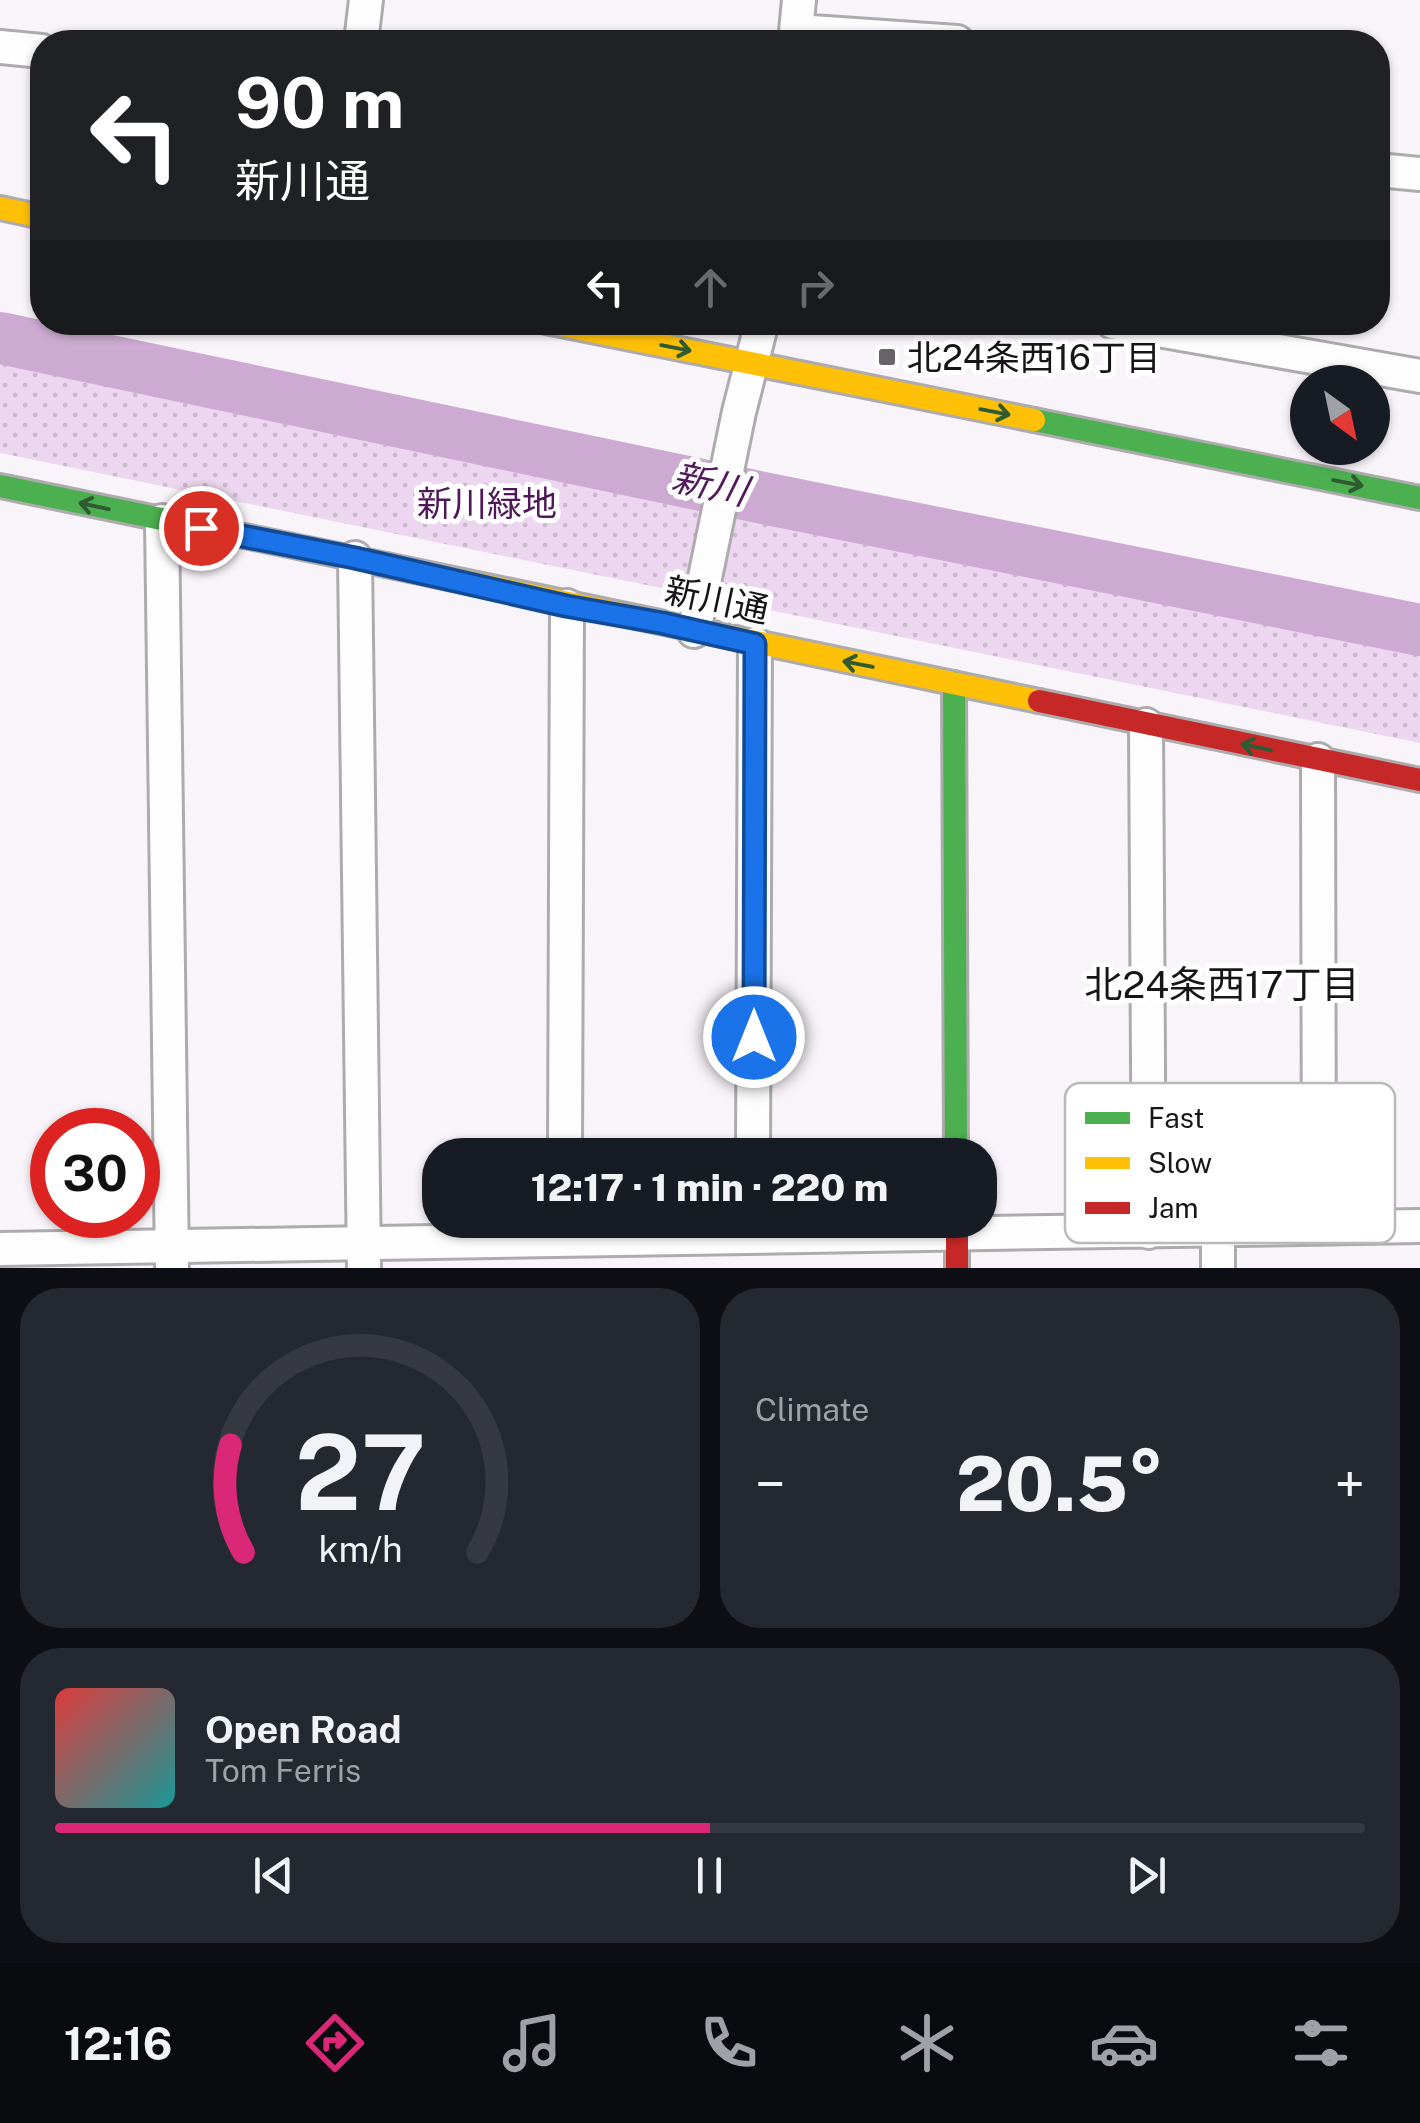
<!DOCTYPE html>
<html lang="en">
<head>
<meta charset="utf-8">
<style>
	:root { --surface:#171b24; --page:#242831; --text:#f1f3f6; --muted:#9ea1a6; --line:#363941; --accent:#db2777 }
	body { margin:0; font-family:"Public Sans","Noto Sans JP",sans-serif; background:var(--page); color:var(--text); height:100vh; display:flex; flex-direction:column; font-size:38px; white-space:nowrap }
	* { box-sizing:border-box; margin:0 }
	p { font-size:32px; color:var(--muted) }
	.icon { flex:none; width:55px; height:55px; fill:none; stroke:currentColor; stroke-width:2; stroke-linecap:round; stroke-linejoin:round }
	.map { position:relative; height:1268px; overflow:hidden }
	.details { display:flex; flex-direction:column; gap:20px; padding:20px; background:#0d0f14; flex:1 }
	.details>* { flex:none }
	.top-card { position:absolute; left:30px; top:30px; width:1360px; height:305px; border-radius:40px; box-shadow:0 2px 8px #0004; background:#202124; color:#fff; overflow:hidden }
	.needle { width:65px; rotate:147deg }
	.tools { position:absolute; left:1290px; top:365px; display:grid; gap:20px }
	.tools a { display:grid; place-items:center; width:100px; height:100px; border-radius:50%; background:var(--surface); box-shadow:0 2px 8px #0004; font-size:50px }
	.speed { position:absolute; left:30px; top:1108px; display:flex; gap:20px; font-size:50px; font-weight:700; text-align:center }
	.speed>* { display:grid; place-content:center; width:130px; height:130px; border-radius:50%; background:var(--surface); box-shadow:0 2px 8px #0004; line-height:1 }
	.speed .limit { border:15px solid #d22; background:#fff; color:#111 }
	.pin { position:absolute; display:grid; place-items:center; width:85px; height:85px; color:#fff; margin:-42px; border:5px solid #fff; border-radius:50%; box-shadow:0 2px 10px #0007 }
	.me { position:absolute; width:110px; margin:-55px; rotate:0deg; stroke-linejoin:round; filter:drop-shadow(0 0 8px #0008) }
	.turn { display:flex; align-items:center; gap:35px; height:210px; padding:0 40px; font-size:45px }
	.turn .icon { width:130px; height:130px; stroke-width:2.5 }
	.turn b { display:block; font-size:70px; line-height:85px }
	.lanes { display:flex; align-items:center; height:95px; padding:0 40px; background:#0003; justify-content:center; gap:50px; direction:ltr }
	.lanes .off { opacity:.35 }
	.big { font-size:75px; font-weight:800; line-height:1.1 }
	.details .widget { flex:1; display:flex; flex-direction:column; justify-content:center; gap:15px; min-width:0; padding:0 35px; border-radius:40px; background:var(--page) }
	.details .dial { align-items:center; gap:0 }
	.dial svg { height:260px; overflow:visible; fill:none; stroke:var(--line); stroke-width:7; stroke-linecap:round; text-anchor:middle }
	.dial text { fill:var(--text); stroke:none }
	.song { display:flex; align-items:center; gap:30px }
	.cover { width:120px; height:120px; border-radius:15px; background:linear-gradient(135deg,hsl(0 70% 55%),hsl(180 70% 35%)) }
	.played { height:10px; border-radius:5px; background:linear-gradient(90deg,var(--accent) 50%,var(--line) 50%) }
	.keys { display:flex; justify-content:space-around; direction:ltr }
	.heat { display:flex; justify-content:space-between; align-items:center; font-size:55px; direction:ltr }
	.details .tiles { flex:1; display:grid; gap:20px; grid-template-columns:1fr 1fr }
	.widget:last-child { grid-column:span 2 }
	.trip { position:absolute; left:422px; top:1138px; width:575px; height:100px; border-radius:40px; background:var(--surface); box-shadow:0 2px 8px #0004; font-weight:800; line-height:100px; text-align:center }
	.dock { display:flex; height:160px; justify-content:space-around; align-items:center; background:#090b0e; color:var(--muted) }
	.dock .icon { width:70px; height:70px }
	.dock .on { color:var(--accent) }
	.dock b { font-size:45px; color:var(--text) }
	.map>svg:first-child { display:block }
	.park { fill:url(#park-dots) }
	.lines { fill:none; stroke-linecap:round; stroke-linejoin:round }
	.river { stroke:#ccaad1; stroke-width:52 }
	.street-casing { stroke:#aeabae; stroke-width:38 }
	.fast-casing { stroke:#aeabae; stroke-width:28 }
	.slow-casing { stroke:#aeabae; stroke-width:28 }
	.jam-casing { stroke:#aeabae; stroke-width:28 }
	.street { stroke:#fefdfe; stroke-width:32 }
	.fast { stroke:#4caf50; stroke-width:22 }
	.slow { stroke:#ffc107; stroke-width:22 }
	.jam { stroke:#c62828; stroke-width:22 }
	.oneway { stroke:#2f5a32 }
	.route-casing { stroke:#114b97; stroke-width:25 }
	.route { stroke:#1a73e8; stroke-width:18 }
	.poi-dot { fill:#676367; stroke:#fff; stroke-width:4 }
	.labels { text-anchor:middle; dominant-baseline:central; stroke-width:10; stroke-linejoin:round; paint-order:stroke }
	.poi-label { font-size:35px; fill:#181519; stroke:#fff; text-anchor:start }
	.park-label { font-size:35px; fill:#501759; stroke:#fff }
	.street-label { font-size:35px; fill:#181519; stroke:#fff }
	.water-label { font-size:38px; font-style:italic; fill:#531a5c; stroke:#fff }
	.neighbourhood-label { font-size:38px; fill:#181519; stroke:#fff }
	.key { fill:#fff; stroke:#bab9ba; stroke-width:2.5 }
	.key-label { font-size:28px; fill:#181519 }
</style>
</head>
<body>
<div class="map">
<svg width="1420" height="1268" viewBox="0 0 1420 1268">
	<defs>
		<pattern id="park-dots" width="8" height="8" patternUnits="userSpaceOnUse" patternTransform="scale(2.5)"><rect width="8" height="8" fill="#edd7f0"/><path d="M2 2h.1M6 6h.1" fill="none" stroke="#cab8cd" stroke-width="1.8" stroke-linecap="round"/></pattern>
	</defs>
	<rect width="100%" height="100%" fill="#f9f4f9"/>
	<path class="park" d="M0,354L393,433L1420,645V743L0,453Z"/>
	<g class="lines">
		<path class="river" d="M0,338L773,500L1420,630"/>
		<g class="street-casing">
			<path id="street" d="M797,31L957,42
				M361,42L366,0
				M795,42L799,0
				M0,47L42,51
				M1378,170L1420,174
				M1113,322L1420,376
				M162,521L172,1266
				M355,558L364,1268
				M694,631L739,412L762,322
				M1146,725L1149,1232
				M1318,760L1319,1228
				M565,1155L567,606
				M753,1155L755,644
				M1218,1230V1268
				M0,1249L1420,1226"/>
		</g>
		<g class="fast-casing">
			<path id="fast" d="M1034,420L1420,498
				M0,486L386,565
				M954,683L956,1155"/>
		</g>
		<g class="slow-casing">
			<path id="slow" d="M0,208L42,217
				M546,322L1034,420
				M386,565L1039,701"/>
		</g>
		<g class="jam-casing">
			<path id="jam" d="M1039,701L1420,780
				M957,1220V1268"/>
		</g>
		<use href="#street" class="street"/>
		<use href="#fast" class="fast"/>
		<use href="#slow" class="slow"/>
		<use href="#jam" class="jam"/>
	</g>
	<defs><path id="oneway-shaft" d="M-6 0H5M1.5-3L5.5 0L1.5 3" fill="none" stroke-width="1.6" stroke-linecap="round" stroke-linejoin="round" transform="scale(2.5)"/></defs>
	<g class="oneway">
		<use href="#oneway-shaft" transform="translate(676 348) rotate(11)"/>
		<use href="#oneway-shaft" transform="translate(995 412) rotate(11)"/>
		<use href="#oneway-shaft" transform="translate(1348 483) rotate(11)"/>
		<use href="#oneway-shaft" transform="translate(94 506) rotate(-168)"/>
		<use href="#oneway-shaft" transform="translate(858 664) rotate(-169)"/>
		<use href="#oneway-shaft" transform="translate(1256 747) rotate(-168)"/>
	</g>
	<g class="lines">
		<g class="route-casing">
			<path id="route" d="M201,528L355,558L566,606L662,623L755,644L754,1037"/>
		</g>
		<use href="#route" class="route"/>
	</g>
	<rect class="poi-dot" x="877" y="347" width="20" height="20" rx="5"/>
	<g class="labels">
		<g class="poi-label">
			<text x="907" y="357">北24条西16丁目</text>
		</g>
		<g class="park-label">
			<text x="487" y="503">新川緑地</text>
		</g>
		<g class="street-label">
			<text transform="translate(717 600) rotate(12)">新川通</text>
		</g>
		<g class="water-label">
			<text transform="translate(710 484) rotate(12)">新川</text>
		</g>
		<g class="neighbourhood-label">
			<text x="1222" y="984">北24条西17丁目</text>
		</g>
	</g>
	<rect x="1065" y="1083" width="330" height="160" rx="15" class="key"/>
	<rect x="1085" y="1112" width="45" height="12" fill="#4caf50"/>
	<rect x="1085" y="1157" width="45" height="12" fill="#ffc107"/>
	<rect x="1085" y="1202" width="45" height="12" fill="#c62828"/>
	<g class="key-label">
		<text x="1148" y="1128">Fast</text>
		<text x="1148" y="1173">Slow</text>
		<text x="1148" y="1218">Jam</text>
	</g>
</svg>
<div class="tools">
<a><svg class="needle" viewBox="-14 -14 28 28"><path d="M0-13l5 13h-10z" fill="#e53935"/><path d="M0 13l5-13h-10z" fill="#9ea1a6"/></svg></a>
</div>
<div class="speed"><div class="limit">30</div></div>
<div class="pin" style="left:201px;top:528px;background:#d93025"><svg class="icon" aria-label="arrive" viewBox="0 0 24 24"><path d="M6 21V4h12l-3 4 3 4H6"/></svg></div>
<svg class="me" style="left:754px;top:1037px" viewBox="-20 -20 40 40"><circle r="17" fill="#1a73e8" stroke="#fff" stroke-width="3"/><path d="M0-11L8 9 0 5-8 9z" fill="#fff"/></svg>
<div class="trip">12:17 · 1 min · 220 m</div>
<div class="top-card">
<div class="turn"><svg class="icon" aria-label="left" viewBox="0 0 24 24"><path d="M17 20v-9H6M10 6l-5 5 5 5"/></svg><div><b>90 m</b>新川通</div></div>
<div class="lanes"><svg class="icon" aria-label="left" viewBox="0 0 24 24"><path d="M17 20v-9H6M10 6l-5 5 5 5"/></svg><svg class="icon off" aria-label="ahead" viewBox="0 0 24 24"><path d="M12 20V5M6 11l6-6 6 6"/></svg><svg class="icon off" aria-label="right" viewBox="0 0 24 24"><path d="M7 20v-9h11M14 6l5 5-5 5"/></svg></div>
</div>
</div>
<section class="details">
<div class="tiles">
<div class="widget dial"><svg viewBox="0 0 100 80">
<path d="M14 69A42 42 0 1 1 86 69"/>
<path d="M14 69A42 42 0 0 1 10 36" stroke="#db2777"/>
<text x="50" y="56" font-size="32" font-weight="700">27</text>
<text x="50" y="72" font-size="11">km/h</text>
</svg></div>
<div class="widget"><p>Climate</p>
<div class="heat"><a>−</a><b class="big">20.5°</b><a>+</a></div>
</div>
<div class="widget">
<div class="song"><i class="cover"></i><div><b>Open Road</b><p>Tom Ferris</p></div></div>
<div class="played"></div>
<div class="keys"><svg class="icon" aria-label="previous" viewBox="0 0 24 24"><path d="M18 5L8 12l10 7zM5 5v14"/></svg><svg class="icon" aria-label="pause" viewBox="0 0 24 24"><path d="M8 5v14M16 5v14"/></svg><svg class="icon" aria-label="next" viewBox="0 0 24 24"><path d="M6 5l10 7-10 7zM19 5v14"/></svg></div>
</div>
</div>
</section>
<nav class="dock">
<b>12:16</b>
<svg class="icon on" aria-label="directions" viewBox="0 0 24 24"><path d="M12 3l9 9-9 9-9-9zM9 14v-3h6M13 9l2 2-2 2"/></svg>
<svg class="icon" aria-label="music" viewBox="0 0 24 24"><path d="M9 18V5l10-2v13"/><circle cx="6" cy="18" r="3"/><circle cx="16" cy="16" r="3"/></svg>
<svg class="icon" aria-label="phone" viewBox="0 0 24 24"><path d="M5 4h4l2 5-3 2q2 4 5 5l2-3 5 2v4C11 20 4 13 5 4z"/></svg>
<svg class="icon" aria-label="climate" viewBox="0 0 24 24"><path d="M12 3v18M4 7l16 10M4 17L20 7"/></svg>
<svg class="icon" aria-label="car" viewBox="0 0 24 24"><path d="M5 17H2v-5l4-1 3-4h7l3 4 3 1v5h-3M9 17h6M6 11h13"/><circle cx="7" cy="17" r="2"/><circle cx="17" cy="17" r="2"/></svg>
<svg class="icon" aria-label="filters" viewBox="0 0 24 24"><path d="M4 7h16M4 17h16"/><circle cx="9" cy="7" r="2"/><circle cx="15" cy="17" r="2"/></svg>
</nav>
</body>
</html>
